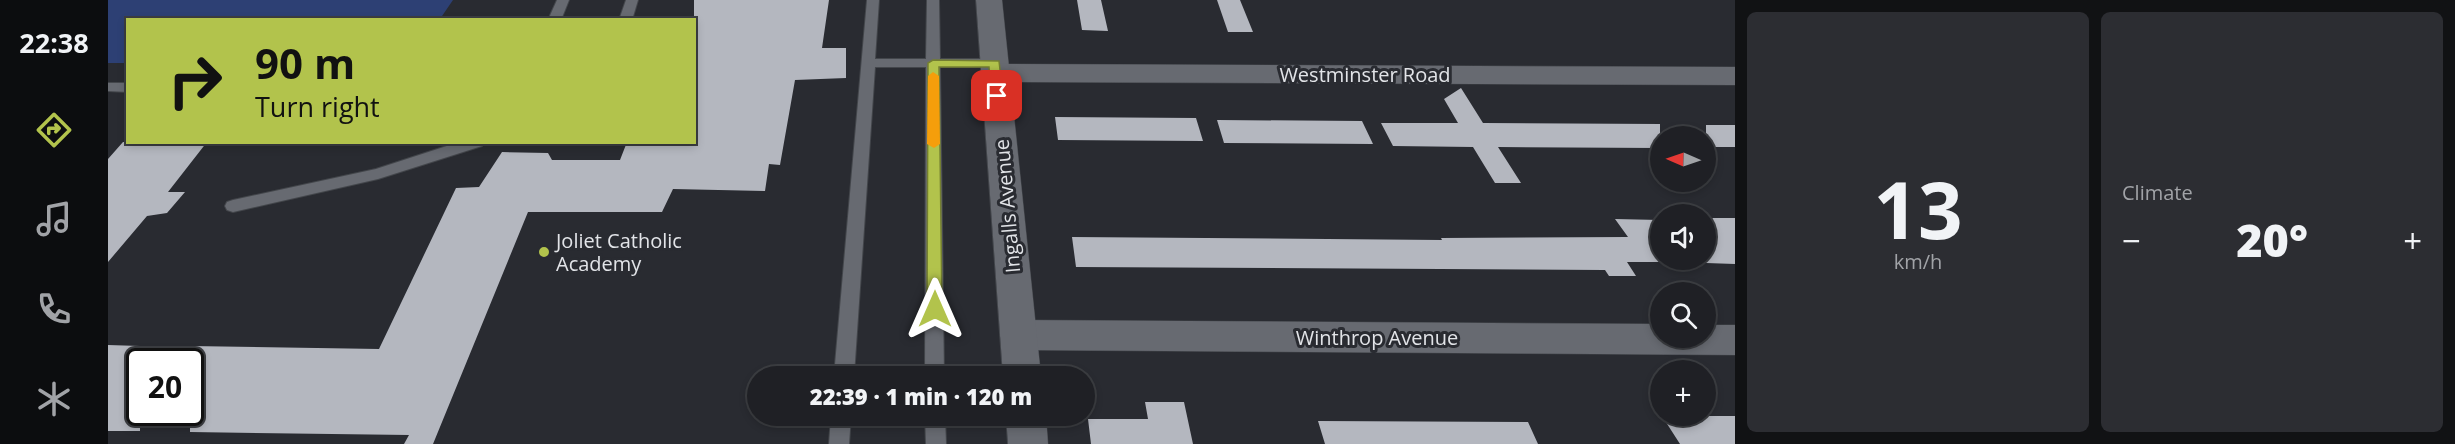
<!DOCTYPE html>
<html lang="en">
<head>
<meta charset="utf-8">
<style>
	:root { --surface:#1f2025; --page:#2c2d32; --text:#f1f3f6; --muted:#a1a3a7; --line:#3c3e42; --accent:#b2c34c }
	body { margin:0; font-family:"Open Sans",sans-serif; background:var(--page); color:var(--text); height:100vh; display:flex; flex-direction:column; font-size:22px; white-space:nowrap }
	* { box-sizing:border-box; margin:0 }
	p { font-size:20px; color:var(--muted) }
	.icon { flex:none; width:33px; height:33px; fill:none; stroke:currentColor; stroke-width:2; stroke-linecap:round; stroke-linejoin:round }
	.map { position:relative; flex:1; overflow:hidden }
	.drawer { display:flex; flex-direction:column; gap:12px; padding:12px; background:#111214; width:720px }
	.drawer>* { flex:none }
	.banner { position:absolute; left:18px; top:18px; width:570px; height:126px; border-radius:0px; box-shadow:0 3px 9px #0003,0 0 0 2px var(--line); background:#b2c34c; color:#111; overflow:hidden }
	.needle { width:39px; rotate:272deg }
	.buttons { position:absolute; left:1542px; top:126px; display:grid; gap:12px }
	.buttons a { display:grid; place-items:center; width:66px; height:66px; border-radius:50%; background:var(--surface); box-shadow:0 3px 9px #0003,0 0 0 2px var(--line); font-size:30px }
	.speed { position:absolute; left:18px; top:348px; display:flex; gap:12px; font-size:30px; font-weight:700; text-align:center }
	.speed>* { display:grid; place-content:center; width:78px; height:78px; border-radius:50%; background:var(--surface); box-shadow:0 3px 9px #0003,0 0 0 2px var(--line); line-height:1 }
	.speed .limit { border:3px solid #111; border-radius:9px; background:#fff; color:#111 }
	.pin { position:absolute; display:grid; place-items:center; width:51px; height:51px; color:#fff; margin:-26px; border-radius:12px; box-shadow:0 3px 9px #0006 }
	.me { position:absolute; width:66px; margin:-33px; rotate:0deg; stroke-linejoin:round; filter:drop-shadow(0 0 4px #0008) }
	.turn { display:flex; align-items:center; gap:21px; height:126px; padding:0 30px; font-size:27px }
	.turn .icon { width:78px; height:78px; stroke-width:2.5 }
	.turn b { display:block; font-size:42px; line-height:51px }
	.big { font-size:45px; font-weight:800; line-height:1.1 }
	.drawer .widget { flex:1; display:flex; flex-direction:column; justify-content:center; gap:9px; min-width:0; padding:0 21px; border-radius:9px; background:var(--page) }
	.drawer .dial { align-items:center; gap:0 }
	.dial b { font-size:78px; line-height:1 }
	.heat { display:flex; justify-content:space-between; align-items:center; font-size:33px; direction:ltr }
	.drawer .tiles { flex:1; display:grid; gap:12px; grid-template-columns:repeat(2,1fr) }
	.trip { position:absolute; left:639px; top:366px; width:348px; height:60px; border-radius:30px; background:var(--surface); box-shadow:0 3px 9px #0003,0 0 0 2px var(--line); font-weight:800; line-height:60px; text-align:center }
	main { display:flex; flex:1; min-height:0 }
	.tabs { display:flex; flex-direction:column; width:108px; justify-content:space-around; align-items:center; background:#0c0d0f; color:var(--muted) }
	.tabs .icon { width:42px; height:42px }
	.tabs .selected { color:var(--accent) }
	.tabs b { font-size:27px; color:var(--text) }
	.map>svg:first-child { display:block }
	.green { fill:#2d4074 }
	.building { fill:#b4b7bf }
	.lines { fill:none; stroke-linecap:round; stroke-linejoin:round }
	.lane-casing { stroke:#43464b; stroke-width:2 }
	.street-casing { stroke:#43464b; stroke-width:1 }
	.secondary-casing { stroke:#43464b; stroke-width:1 }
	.lane { fill:#676a71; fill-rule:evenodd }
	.street { fill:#676a71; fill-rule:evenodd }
	.secondary { fill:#676a71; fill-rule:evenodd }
	.route { fill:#b2c34c; stroke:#747f31; stroke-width:1.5 }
	.slow { fill:#f59e0b }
	.poi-dot { fill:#b2c34c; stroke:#292b31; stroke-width:2 }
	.labels { text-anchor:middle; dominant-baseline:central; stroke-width:6; stroke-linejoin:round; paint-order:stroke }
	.street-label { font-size:20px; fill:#e2e4e8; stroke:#292b31 }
	.poi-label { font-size:20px; fill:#e2e4e8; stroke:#292b31; text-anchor:start }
</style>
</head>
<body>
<main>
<nav class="tabs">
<b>22:38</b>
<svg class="icon selected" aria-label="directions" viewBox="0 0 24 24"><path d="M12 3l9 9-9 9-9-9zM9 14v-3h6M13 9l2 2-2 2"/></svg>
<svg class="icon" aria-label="music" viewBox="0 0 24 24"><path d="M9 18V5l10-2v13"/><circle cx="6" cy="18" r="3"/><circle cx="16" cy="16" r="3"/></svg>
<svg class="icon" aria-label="phone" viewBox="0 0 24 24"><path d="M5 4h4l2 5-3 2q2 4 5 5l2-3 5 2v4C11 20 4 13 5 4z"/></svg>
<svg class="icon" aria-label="climate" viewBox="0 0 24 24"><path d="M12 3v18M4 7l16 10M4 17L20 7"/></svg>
</nav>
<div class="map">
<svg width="1627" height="444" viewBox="0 0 1627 444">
	<rect width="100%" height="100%" fill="#292b31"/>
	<path class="green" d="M0,0H345L332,19L20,20L19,63H0Z"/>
	<path class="building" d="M586,0H721L714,48H738V78L687,80L672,165L661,164L657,191L565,189L554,212H420L325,444H296L301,435L82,432V346L271,349L348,188L371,187L394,152L440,153L444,160H512L519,142H586Z
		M969,0H993L1000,31L974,30Z
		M1109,0H1132L1145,32H1120Z
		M1353,88L1375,123L1552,124V148L1390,147L1413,183H1387L1365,147L1285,146L1273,123H1350L1336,99Z
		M947,117L1088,118L1095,141L950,140Z
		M1109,120L1254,121L1265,144L1116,143Z
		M1598,125H1627V147H1598Z
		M15,142H99L60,192H77L59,213L39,216L0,262V159Z
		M1598,218H1627V264L1598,263Z
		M1507,219L1552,220V262H1519L1528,276H1501L1497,270L968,267L964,237L1334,240L1333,238L1520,237Z
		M0,345L32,346V431H0Z
		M1037,402H1076L1085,444H983L980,419H1040Z
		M1554,416H1627V444H1572Z
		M1210,421L1420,422L1430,444H1217Z"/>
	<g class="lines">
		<g class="lane-casing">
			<path id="lane" d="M449,0H461L453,20H440Z
				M518,0H530L524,20H511Z
				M759,0H771L767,59H818L819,0H831L832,59H886L893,63L886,67H832L836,376H817L818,67H767L746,376H726Z
				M0,83H20V92L0,91Z
				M351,142H376L374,146L270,179L125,212L119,210L117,206L119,202L125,200L268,169Z
				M723,416H743L741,444H721Z
				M817,416H837L838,444H818Z"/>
		</g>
		<g class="street-casing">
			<path id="street" d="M887,64L1627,67V85L887,82L877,79L873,73L877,67Z
				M910,320L1552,324V338H1598V325H1627V355L910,350L897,346L892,335L897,324Z"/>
		</g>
		<g class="secondary-casing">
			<path id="secondary" d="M868,0H894L933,376H895Z
				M898,416H938L940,444H900Z"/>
		</g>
		<use href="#lane" class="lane"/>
		<use href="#street" class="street"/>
		<use href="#secondary" class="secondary"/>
	</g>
	<path class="route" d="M825,60L891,61L895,96L889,100L883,96L881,67H831L834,309L832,313H822L819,309L820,63Z"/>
	<path class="slow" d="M825,72L831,76L832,144L826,148L819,144L820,76Z"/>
	<circle class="poi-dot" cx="436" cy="252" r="6"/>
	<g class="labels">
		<g class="street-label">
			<text x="1257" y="74">Westminster Road</text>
			<text transform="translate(899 206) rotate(-95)">Ingalls Avenue</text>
			<text x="1269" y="337">Winthrop Avenue</text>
		</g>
		<g class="poi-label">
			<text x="448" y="240">Joliet Catholic<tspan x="448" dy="23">Academy</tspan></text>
		</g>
	</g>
</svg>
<div class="buttons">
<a><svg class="needle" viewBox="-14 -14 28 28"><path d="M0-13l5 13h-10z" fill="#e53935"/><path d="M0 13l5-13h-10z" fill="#a1a3a7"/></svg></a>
<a><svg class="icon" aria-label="sound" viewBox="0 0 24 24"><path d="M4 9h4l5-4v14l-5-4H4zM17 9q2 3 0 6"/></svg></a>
<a><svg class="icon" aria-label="search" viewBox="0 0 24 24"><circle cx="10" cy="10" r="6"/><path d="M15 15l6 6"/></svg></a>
<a>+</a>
</div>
<div class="speed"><div class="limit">20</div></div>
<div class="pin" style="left:889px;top:96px;background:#d93025"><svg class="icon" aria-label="arrive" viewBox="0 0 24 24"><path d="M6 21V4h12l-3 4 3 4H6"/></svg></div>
<svg class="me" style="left:827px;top:309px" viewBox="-20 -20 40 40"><path d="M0-17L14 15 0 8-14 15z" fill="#b2c34c" stroke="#fff" stroke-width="4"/></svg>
<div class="trip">22:39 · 1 min · 120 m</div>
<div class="banner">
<div class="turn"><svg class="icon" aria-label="right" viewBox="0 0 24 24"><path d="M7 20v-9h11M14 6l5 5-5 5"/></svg><div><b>90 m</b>Turn right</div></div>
</div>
</div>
<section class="drawer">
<div class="tiles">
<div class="widget dial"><b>13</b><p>km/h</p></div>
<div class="widget"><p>Climate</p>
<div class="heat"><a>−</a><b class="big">20°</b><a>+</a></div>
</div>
</div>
</section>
</main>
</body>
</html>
